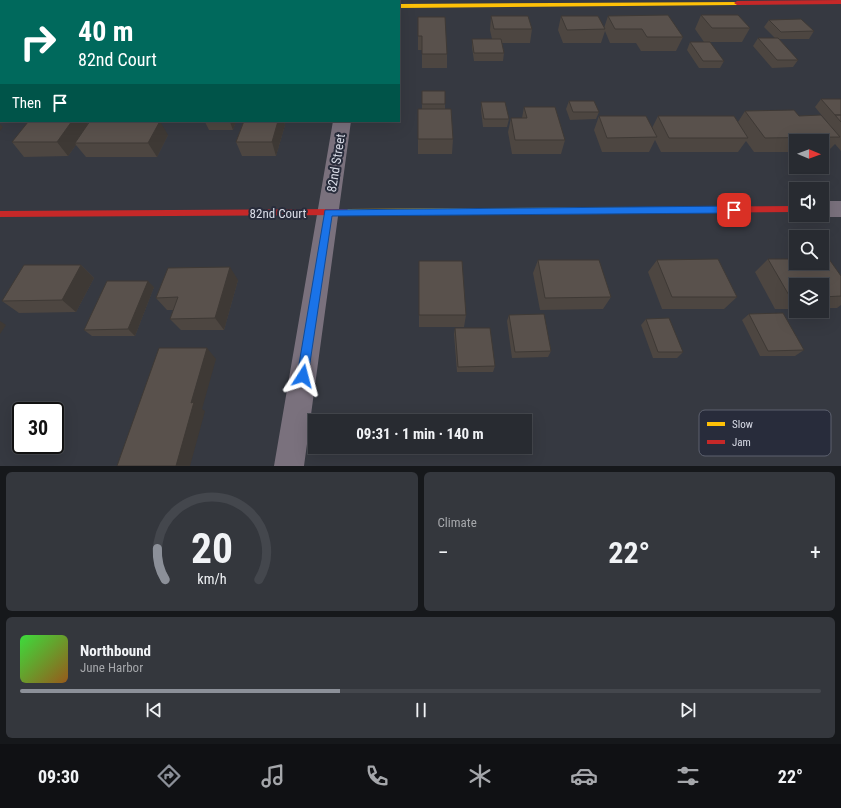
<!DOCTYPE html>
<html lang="en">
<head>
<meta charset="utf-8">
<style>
	:root { --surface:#282b31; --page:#34373d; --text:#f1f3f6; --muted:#a5a7ab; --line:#44474d; --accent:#8c9099 }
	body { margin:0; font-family:"Roboto Condensed",sans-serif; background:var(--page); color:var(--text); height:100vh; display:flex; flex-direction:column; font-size:15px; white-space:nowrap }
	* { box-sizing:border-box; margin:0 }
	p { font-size:13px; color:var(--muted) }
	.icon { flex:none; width:22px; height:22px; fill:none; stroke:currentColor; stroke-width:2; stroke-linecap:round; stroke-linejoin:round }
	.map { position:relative; height:466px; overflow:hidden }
	.drawer { display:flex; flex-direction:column; gap:6px; padding:6px; background:#16181b; flex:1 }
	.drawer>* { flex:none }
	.top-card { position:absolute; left:0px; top:0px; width:400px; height:122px; box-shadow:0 4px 16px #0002,0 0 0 1px var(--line); background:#00695c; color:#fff; overflow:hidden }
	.needle { width:26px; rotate:91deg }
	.fabs { position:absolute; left:789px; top:134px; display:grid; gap:8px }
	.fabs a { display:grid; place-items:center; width:40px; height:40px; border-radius:0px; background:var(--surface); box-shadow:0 4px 16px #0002,0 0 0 1px var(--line); font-size:20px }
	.speed { position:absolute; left:12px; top:402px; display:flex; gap:8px; font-size:20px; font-weight:700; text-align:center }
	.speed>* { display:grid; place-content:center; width:52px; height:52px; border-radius:50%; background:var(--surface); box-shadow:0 4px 16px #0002,0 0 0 1px var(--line); line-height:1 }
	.speed .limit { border:2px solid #111; border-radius:6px; background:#fff; color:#111 }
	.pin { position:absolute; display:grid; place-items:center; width:34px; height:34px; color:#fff; margin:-17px; border-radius:8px; box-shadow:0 2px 6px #0006 }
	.me { position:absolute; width:44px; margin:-22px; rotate:9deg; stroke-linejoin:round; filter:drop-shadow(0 0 3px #0008) }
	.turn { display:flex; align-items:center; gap:14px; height:84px; padding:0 12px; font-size:18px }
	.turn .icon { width:52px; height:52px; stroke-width:2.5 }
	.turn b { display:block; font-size:28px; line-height:34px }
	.then { display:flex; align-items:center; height:38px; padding:0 12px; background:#0003; gap:8px; font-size:15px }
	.big { font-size:30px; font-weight:700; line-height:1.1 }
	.drawer .widget { flex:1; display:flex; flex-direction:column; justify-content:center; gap:6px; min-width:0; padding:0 14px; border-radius:6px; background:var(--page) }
	.drawer .dial { align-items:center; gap:0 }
	.dial svg { height:104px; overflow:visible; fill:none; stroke:var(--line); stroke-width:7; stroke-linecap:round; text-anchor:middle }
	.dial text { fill:var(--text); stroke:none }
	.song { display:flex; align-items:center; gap:12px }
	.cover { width:48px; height:48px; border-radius:6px; background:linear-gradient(135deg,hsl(120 70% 55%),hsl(30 70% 35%)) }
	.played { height:4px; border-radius:2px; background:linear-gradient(90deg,var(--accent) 40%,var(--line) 40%) }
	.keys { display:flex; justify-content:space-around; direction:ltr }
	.heat { display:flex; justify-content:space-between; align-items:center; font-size:22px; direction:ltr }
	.drawer .tiles { flex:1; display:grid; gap:6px; grid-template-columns:1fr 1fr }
	.widget:last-child { grid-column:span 2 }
	.trip { position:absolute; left:308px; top:414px; width:224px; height:40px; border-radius:0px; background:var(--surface); box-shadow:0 4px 16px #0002,0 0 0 1px var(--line); font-weight:700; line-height:40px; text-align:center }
	.tab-bar { display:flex; height:64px; justify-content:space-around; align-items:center; background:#101114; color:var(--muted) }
	.tab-bar .icon { width:28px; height:28px }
	.tab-bar .current { color:var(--accent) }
	.tab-bar b { font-size:18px; color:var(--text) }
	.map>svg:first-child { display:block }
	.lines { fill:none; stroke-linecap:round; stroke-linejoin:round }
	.street { fill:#7a717d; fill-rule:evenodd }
	.slow { fill:#ffc107; fill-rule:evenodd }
	.jam { fill:#c62828; fill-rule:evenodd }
	.wall { fill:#4d4641 }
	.shaded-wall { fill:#3e3935 }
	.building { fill:#59514c; stroke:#3e3935 }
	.route { fill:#1a73e8; stroke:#114b97 }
	.labels { text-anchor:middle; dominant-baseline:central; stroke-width:4; stroke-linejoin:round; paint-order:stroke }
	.street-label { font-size:13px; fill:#d9dce7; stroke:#282c3b }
	.key { fill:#282c3b; stroke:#5d616f; stroke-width:1 }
	.key-label { font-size:11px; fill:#d9dce7 }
</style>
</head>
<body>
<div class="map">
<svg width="841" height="466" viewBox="0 0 841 466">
	<rect width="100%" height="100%" fill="#363941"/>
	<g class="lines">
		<path class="street" d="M354,0H368V1H354Z
			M0,3H1V11H0Z
			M333,121H351L304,466H274Z
			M822,201H841V217H822L816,215H822Z"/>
		<path class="slow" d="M739,2V4L737,5L399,8V4Z
			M644,207L648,210L644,213L347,215L343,212L347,209Z"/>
		<path class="jam" d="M841,0V4L737,5L734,3L737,1Z
			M796,206V212L644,213L640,210L644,207Z
			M347,209L351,212L347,215L0,217V211Z"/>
	</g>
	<path class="wall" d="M701,15L750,28L742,42H704L695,29Z
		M491,16L532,29L530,43H502L504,53L503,61H474L472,47V39H492L490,30Z
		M561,16L604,28L608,16L683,37L676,51H641L636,43H610L605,31L601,43H563L558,30Z
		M418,17L447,54V68H422V50H418Z
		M0,18H1V62H0Z
		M769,20L814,31L809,39H779L798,60L793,67L772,68L753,46L758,38H775L764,27Z
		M690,42L724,61L720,68H699L687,50Z
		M422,91L445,104V109L453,139L452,154H418V109H422Z
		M821,99H841V151L835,144L827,152H822V141H796V152H754L746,141L738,152H661L655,140L649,152H602L594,130L599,116L652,128L658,116L738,122L745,111L799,116L828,123L815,107Z
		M569,101L599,112L596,119L570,120L566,109Z
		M481,102L509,119L507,127H483L481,110Z
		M524,107L565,140L561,154H512L508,132L511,118H522Z
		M39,121H85L88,124L168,135L157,157H86L76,145L68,156L24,157L12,142Z
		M206,121H236L233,130H209L205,122Z
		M244,121H284L285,125L276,156H242L236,142Z
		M768,259L841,276V305L837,308H822V285H796V309H775L755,272Z
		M538,260L611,297L603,309L540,310L533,273Z
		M657,260L737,297L724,309H662L648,272Z
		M419,261L466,315L464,327H419Z
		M81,265L94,278L76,312L19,313L2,301Z
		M238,280L224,330H181L170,319L174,310H167L156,298Z
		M154,287L135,336H92L84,330Z
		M749,314L804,350L795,356H760L742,320Z
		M509,315L551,351L548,357L512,358L507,321Z
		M646,319L683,352L677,358H653L641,325Z
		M455,328L495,366L493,372H457L454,334Z"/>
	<path class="shaded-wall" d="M1,23V42L0,40V24Z
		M72,121H85L89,126L75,143L76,145L68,156L57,142Z
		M160,121L168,135L157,157L148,143Z
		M231,121H236L233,130L230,122Z
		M278,121H284L285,125L276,156L272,142Z
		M0,124L3,127L0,131Z
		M81,265L94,278L76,312L62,300Z
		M230,267L238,280L224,330L215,318Z
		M148,281L154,287L135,336L128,329Z
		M0,321L6,325L0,334Z
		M207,348L216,359L202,409L205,411L190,466H176L191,403Z"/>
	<path class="building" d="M668,15L683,37H647L642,29H615L608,16Z
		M701,15H738L750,28H712Z
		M491,16H528L532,29H494Z
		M561,16H598L605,29L567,30Z
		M418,17H445L447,54H422V36H418Z
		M0,18H1V23L0,24Z
		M801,19L814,31L781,32L769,20Z
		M758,38H778L798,60H777Z
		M472,39H501L504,53H474Z
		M690,42H710L724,61H703Z
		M0,44H1V54H0Z
		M422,91H445V104H422Z
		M821,99H841V115H835Z
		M569,101H594L599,112H573Z
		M481,102H505L509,119H484Z
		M524,107H555L565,140H515L511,118H527Z
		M418,109H451L453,139H418Z
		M794,110L799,116L821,115L840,137L765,138L745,111Z
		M835,115H841V122Z
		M599,116H646L657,137L607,138Z
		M658,116H734L748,138H669Z
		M39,121H72L57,142H12L28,122H38Z
		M90,121H160L148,143H75Z
		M206,121H231L230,122H205Z
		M244,121H278L272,142H236Z
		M718,259L737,297H672L657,260Z
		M768,259H796V263H822V259H829L841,276V296L822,297V285H796V297H790Z
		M538,260H599L611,297L545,298Z
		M419,261H462L466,315H419Z
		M24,265H81L62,300L2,301Z
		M230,267L215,318L170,319L178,297L156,298L168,268Z
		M107,281H148L128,329L84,330Z
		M783,313L804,350L768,351L749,314Z
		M544,314L551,351L515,352L509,315Z
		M669,318L683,352H658L646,319Z
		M455,328H490L495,366L458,367Z
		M159,348H207L191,403L194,402L176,466H117Z"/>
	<path class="route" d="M734,206L738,210L734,213L332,216L308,376L307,380L303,382L299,380L297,376L325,210Z"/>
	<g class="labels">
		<g class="street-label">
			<text transform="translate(336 163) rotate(-81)">82nd Street</text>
			<text x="278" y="213">82nd Court</text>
		</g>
	</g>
	<rect x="699" y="410" width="132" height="46" rx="6" class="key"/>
	<rect x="707" y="422" width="18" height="4" fill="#ffc107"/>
	<rect x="707" y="440" width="18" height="4" fill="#c62828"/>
	<g class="key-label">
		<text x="732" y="428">Slow</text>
		<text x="732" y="446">Jam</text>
	</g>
</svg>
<div class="fabs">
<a><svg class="needle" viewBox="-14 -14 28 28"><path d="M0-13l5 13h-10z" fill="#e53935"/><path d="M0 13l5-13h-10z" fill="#a5a7ab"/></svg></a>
<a><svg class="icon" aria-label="sound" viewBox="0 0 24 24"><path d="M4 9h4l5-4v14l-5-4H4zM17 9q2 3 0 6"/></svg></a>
<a><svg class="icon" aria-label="search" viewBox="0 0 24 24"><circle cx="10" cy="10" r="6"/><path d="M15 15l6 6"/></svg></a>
<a><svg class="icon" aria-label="layers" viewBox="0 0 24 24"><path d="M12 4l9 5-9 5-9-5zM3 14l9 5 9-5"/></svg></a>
</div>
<div class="speed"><div class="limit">30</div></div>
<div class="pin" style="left:734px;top:210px;background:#d93025"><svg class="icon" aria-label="arrive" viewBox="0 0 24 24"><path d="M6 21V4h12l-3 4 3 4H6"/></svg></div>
<svg class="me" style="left:303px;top:376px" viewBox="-20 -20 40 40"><path d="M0-17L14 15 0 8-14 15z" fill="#1a73e8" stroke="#fff" stroke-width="4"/></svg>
<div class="trip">09:31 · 1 min · 140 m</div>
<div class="top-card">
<div class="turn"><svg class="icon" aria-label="right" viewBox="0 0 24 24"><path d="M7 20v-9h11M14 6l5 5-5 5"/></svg><div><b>40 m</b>82nd Court</div></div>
<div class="then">Then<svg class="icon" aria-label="arrive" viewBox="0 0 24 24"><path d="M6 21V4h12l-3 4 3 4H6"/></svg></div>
</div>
</div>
<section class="drawer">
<div class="tiles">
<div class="widget dial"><svg viewBox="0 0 100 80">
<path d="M14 69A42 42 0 1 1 86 69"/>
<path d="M14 69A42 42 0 0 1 8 45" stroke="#8c9099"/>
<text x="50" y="56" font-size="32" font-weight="700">20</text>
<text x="50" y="72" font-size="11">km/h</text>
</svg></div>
<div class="widget"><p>Climate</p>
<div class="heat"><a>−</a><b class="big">22°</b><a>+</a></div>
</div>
<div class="widget">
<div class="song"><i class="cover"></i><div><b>Northbound</b><p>June Harbor</p></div></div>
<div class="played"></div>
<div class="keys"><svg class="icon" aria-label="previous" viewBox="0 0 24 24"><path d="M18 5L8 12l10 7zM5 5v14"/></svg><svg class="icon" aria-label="pause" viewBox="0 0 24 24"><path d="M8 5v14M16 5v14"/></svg><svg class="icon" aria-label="next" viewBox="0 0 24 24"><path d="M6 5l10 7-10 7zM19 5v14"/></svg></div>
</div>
</div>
</section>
<nav class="tab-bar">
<b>09:30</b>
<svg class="icon current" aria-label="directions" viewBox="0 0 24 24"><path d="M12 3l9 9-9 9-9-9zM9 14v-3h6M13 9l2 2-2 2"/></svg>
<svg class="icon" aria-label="music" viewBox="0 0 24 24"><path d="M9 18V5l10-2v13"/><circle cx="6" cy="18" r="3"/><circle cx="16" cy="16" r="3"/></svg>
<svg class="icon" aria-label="phone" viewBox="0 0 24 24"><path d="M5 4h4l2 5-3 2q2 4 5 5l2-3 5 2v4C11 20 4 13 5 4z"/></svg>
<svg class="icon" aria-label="climate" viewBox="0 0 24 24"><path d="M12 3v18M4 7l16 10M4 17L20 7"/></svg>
<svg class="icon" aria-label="car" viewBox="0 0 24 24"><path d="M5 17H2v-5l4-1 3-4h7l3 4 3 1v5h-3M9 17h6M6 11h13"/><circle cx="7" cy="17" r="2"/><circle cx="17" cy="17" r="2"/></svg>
<svg class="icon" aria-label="filters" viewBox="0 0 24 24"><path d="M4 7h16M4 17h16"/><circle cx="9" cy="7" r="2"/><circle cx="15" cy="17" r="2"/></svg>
<b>22°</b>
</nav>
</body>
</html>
